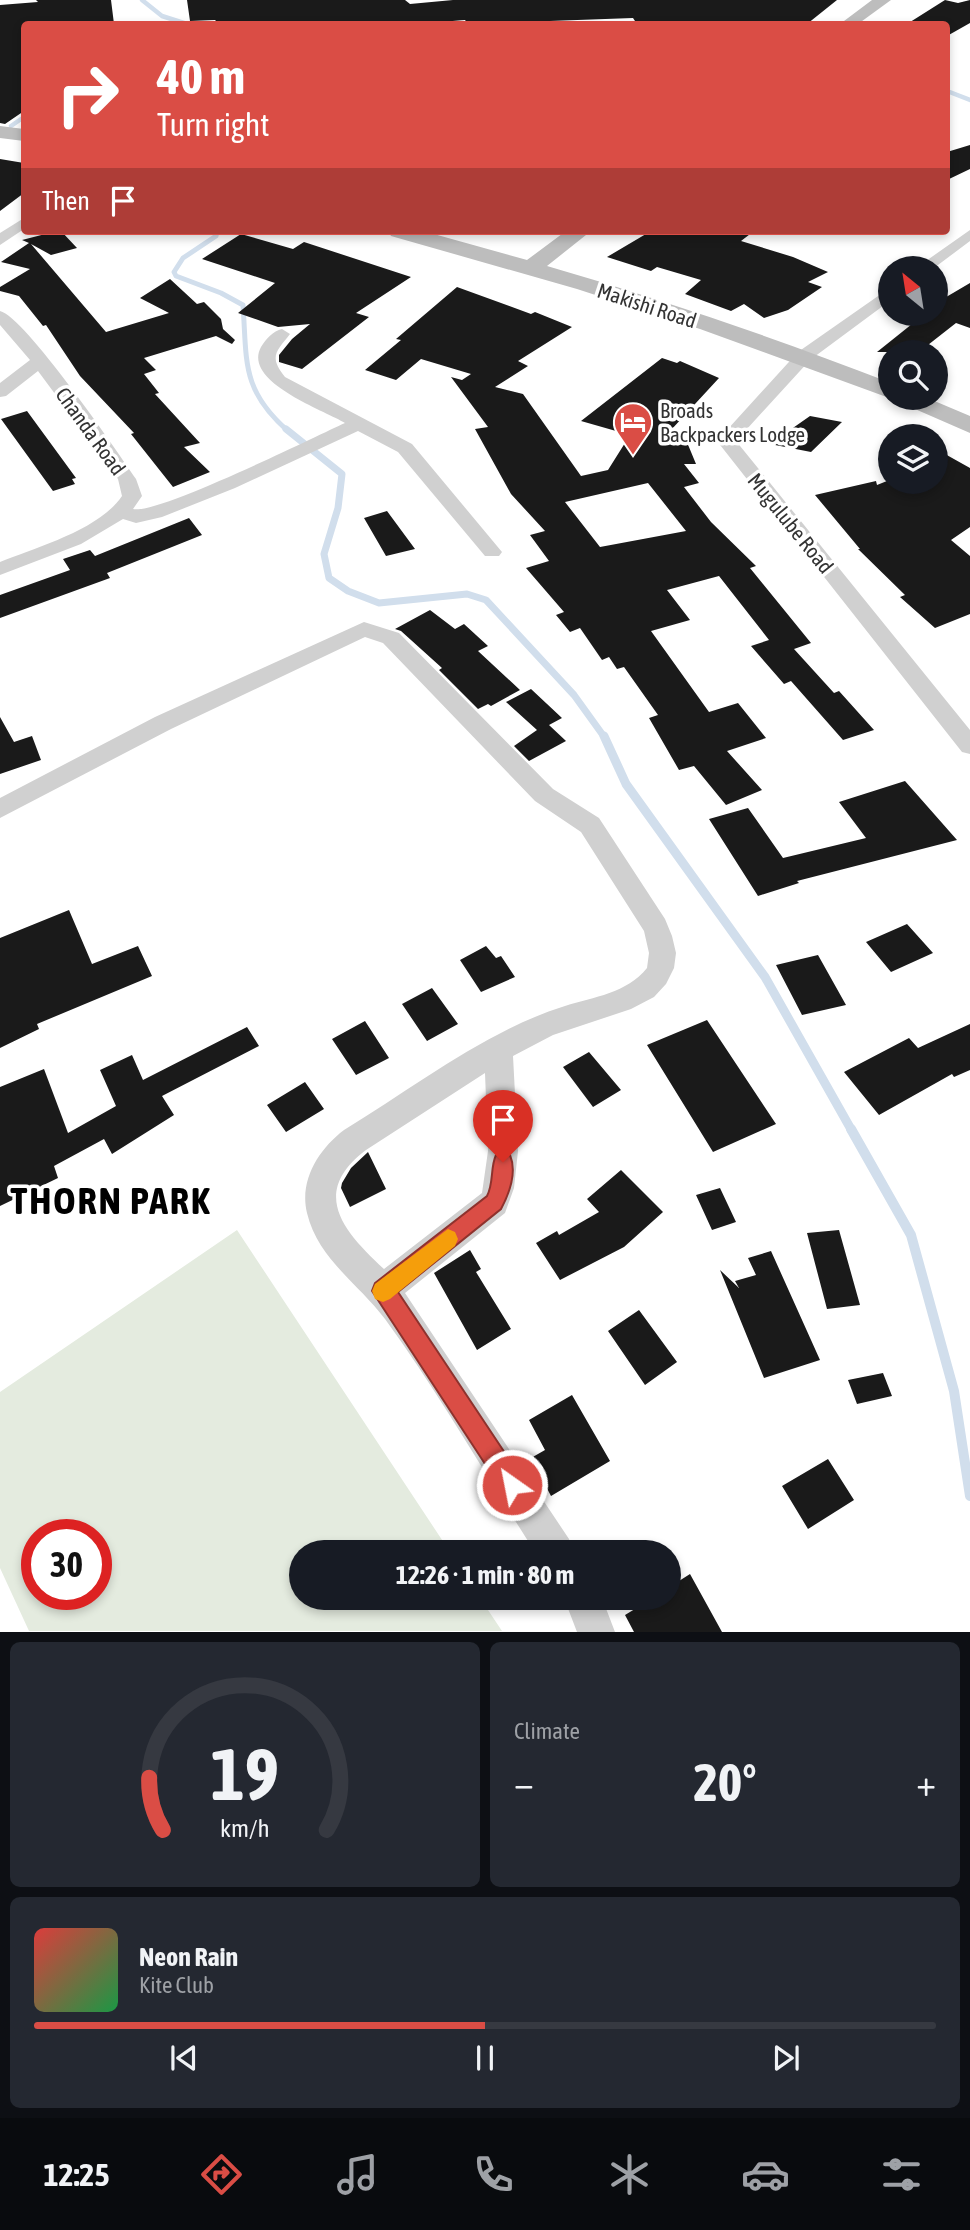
<!DOCTYPE html>
<html lang="en">
<head>
<meta charset="utf-8">
<style>
	:root { --surface:#171b24; --page:#242831; --text:#f1f3f6; --muted:#9ea1a6; --line:#363941; --accent:#da4d45 }
	body { margin:0; font-family:"Asap Condensed",sans-serif; background:var(--page); color:var(--text); height:100vh; display:flex; flex-direction:column; font-size:26px; white-space:nowrap }
	* { box-sizing:border-box; margin:0 }
	p { font-size:23px; color:var(--muted) }
	.icon { flex:none; width:38px; height:38px; fill:none; stroke:currentColor; stroke-width:2; stroke-linecap:round; stroke-linejoin:round }
	.map { position:relative; height:1632px; overflow:hidden }
	.sheet { display:flex; flex-direction:column; gap:10px; padding:10px; background:#0d0f14; flex:1 }
	.sheet>* { flex:none }
	.hud { position:absolute; left:21px; top:21px; width:929px; height:214px; border-radius:7px; box-shadow:0 4px 10px #0003; background:#da4d45; color:#fff; overflow:hidden }
	.needle { width:46px; rotate:330deg }
	.controls { position:absolute; left:878px; top:256px; display:grid; gap:14px }
	.controls a { display:grid; place-items:center; width:70px; height:70px; border-radius:50%; background:var(--surface); box-shadow:0 4px 10px #0003; font-size:35px }
	.speed { position:absolute; left:21px; top:1519px; display:flex; gap:14px; font-size:35px; font-weight:700; text-align:center }
	.speed>* { display:grid; place-content:center; width:91px; height:91px; border-radius:50%; background:var(--surface); box-shadow:0 4px 10px #0003; line-height:1 }
	.speed .limit { border:10px solid #d22; background:#fff; color:#111 }
	.pin { position:absolute; display:grid; place-items:center; width:60px; height:60px; color:#fff; margin:-72px -30px; border-radius:50% 50% 50% 0; rotate:-45deg; box-shadow:0 0 7px #0007 }
	.pin .icon { rotate:45deg }
	.me { position:absolute; width:77px; margin:-38px; rotate:327deg; stroke-linejoin:round; filter:drop-shadow(0 0 5px #0008) }
	.turn { display:flex; align-items:center; gap:24px; height:147px; padding:0 21px; font-size:32px }
	.turn .icon { width:91px; height:91px; stroke-width:2.5 }
	.turn b { display:block; font-size:49px; line-height:60px }
	.then { display:flex; align-items:center; height:66px; padding:0 21px; background:#0003; gap:14px; font-size:26px }
	.big { font-size:52px; font-weight:700; line-height:1.1 }
	.sheet .card { flex:1; display:flex; flex-direction:column; justify-content:center; gap:10px; min-width:0; padding:0 24px; border-radius:10px; background:var(--page) }
	.sheet .dial { align-items:center; gap:0 }
	.dial svg { height:182px; overflow:visible; fill:none; stroke:var(--line); stroke-width:7; stroke-linecap:round; text-anchor:middle }
	.dial text { fill:var(--text); stroke:none }
	.song { display:flex; align-items:center; gap:21px }
	.cover { width:84px; height:84px; border-radius:10px; background:linear-gradient(135deg,hsl(0 70% 55%),hsl(140 70% 35%)) }
	.played { height:7px; border-radius:4px; background:linear-gradient(90deg,var(--accent) 50%,var(--line) 50%) }
	.keys { display:flex; justify-content:space-around; direction:ltr }
	.heat { display:flex; justify-content:space-between; align-items:center; font-size:38px; direction:ltr }
	.sheet .tiles { flex:1; display:grid; gap:10px; grid-template-columns:1fr 1fr }
	.card:last-child { grid-column:span 2 }
	.trip { position:absolute; left:289px; top:1540px; width:392px; height:70px; border-radius:35px; background:var(--surface); box-shadow:0 4px 10px #0003; font-weight:700; line-height:70px; text-align:center }
	.menu { display:flex; height:112px; justify-content:space-around; align-items:center; background:#090b0e; color:var(--muted) }
	.menu .icon { width:49px; height:49px }
	.menu .selected { color:var(--accent) }
	.menu b { font-size:32px; color:var(--text) }
	.map>svg:first-child { display:block }
	.green { fill:#e4ebdf; fill-rule:evenodd }
	.lines { fill:none; stroke-linecap:round; stroke-linejoin:round }
	.stream-far4 { stroke:#d1deec; stroke-width:4.5 }
	.stream-far3 { stroke:#d1deec; stroke-width:5 }
	.stream-far2 { stroke:#d1deec; stroke-width:7 }
	.stream-far1 { stroke:#d1deec; stroke-width:9 }
	.stream { stroke:#d1deec; stroke-width:10 }
	.building { fill:#1a1a1a; fill-rule:evenodd }
	.minor { fill:#d0d0d0; fill-rule:evenodd }
	.secondary { fill:#bdbdbd; fill-rule:evenodd }
	.route { fill:#da4d45; stroke:#8e322d; stroke-width:2 }
	.slow { fill:#f59e0b }
	.labels { text-anchor:middle; dominant-baseline:central; stroke-width:7; stroke-linejoin:round; paint-order:stroke }
	.far-street-label { font-size:21px; fill:#333; stroke:#fff }
	.far-poi-label { font-size:21px; fill:#333; stroke:#fff; text-anchor:start }
	.near-district-label { font-size:38px; font-weight:bold; letter-spacing:2px; fill:#000; stroke:#fff }
</style>
</head>
<body>
<div class="map">
<svg width="970" height="1632" viewBox="0 0 970 1632">
	<rect width="100%" height="100%" fill="#fff"/>
	<path class="green" d="M237,1230L450,1552H301V1598H480L502,1631H29L0,1568V1392ZM37,1535H96V1594H37Z"/>
	<g class="lines">
		<path class="stream-far4" d="M142,0L162,16L187,24
			M650,24H732
			M947,91L970,100
			M11,126L24,117"/>
		<path class="stream-far3" d="M217,231L216,236L183,258L174,272L176,276L221,293L243,305C247,361 241,390 288,431"/>
		<path class="stream-far2" d="M286,429L342,474L338,508L324,554L329,578L348,591L379,603L467,594L486,600L574,695L605,738"/>
		<path class="stream-far1" d="M604,736L626,784L765,977L852,1131"/>
		<path class="stream" d="M851,1129L911,1235L954,1391L970,1496"/>
	</g>
	<path class="building" d="M36,0H111L114,24H24V111L5,124L0,123V5L38,2Z
		M187,0H405L410,4L453,0H837L807,24L635,21L633,18L468,24L465,20L415,24H219L215,20L190,21Z
		M945,0L958,3L970,0V23L947,36V24H907Z
		M970,145V169L947,180V152Z
		M0,159L24,163V193L0,211Z
		M57,231H61L77,248L51,255L31,244L106,332L169,313L140,298L170,279L197,304L204,302L221,319L223,329L235,340L232,344L216,336L144,358L156,370L144,374L159,393L155,394L200,443L184,447L210,472L173,487L131,434L134,433L80,376L46,325L43,326L19,296L0,291V287L30,269L1,262L29,243L22,240Z
		M651,231H754L741,241L793,257L828,272L808,282L822,287L788,310L764,318L744,304L731,311L685,294L701,280L657,267L651,271L607,257Z
		M241,234L293,249L304,242L411,277L356,313L369,317L302,369L279,362V355L292,339L310,324L278,327L238,313L275,283L202,259Z
		M970,283V328L956,323L919,352H877L922,316L918,314L936,313V303Z
		M457,287L531,314L535,312L572,327L518,361L528,366L495,387L523,394L581,476L608,470L630,435L581,421L662,358L677,363L680,361L719,378L671,430L684,435L696,464H684L699,483L684,487L711,522L756,566L750,568L811,643L794,649L834,693L839,691L874,730L843,740L791,681L784,684L751,646L769,640L719,576L667,590L690,620L651,631L709,712L738,703L766,738L727,751L762,790L726,805L694,766L679,770L649,718L658,715L624,667L617,669L609,657L602,660L580,628L570,632L556,615L564,612L526,568L549,561L530,535L545,531L511,494L475,429L488,427L451,377L462,380L471,374L421,359L396,380L365,370L401,340L396,339ZM648,483L686,531L600,547L565,502Z
		M27,411L76,478L72,479L75,484L53,491L1,419Z
		M810,416L842,422L811,452L770,444Z
		M936,449L970,468V527L951,540L970,556V614L935,628L900,597L905,595L858,549H860L815,495L876,481L877,485L887,481H936Z
		M387,511L415,549L386,556L364,518Z
		M189,518L202,535L107,573L110,578L0,618V595L70,570L63,559L90,550L95,556Z
		M430,610L455,629L464,624L488,646L478,651L520,690L491,706L488,704L478,709L439,670L442,668L401,631L395,629Z
		M531,689L562,718L549,725L566,741L529,761L514,746L537,730L506,702Z
		M0,717L14,742L32,736L41,760L0,774Z
		M905,781L957,840L797,881L799,883L758,896L709,819L748,808L783,858L866,838L839,802Z
		M69,910L92,964L138,946L152,976L37,1024L39,1029L0,1048V938Z
		M907,924L933,953L891,972L866,942Z
		M486,946L496,958L501,956L515,977L481,992L460,960Z
		M818,955L846,1005L802,1015L776,965Z
		M432,988L458,1024L427,1041L402,1004Z
		M707,1020L776,1124L713,1152L647,1045Z
		M365,1021L389,1058L356,1075L332,1039Z
		M970,1024V1070L954,1077L952,1074L879,1115L844,1072L909,1038L918,1048Z
		M247,1027L259,1046L162,1096L174,1115L112,1154L104,1139L54,1166L58,1178L0,1206V1087L44,1069L68,1133L116,1106L100,1070L132,1055L143,1080Z
		M589,1052L621,1090L593,1107L563,1067Z
		M305,1082L324,1109L286,1132L267,1105Z
		M368,1152L386,1189L350,1207L341,1188L342,1183L351,1168Z
		M621,1170L663,1212L624,1247L560,1280L536,1243L557,1231L559,1235L599,1212L587,1199Z
		M720,1188L736,1222L712,1230L696,1195Z
		M839,1230L860,1305L827,1309L807,1233Z
		M470,1250L481,1269L476,1272L511,1329L477,1350L434,1273Z
		M771,1251L820,1360L764,1378L720,1270L739,1288L735,1281L756,1275L748,1258Z
		M639,1310L677,1362L645,1385L608,1331Z
		M883,1373L892,1396L857,1404L848,1380Z
		M572,1395L610,1461L551,1496L531,1458L545,1450L529,1420Z
		M828,1459L854,1500L808,1529L782,1486Z
		M690,1574L722,1632H634L625,1615L653,1598H668V1588Z"/>
	<g class="lines">
		<path class="minor" d="M24,218V229L0,245V233Z
			M970,230V241L934,268H916Z
			M891,287V300L810,360L736,441L970,730V754L962,752L717,441L798,352Z
			M0,311C25,317 117,451 136,479L142,496L133,509C157,515 312,438 345,423C324,410 242,382 261,347C266,339 273,331 282,329L290,334C277,351 268,356 285,377L412,444L502,552L499,556H485L398,452L358,431L235,488L162,517L136,523L123,519L81,544L0,575V562C37,547 99,530 122,496L118,479L38,371L6,396L0,397V383L30,360L0,325Z
			M364,622L399,633L553,789L599,818L665,919L672,936L676,953L674,968L666,984L654,997L631,1009L553,1035L513,1056L518,1151L514,1188L505,1213L405,1293L569,1539L574,1552H535C485,1474 439,1393 385,1319C358,1283 318,1259 307,1213C299,1180 319,1149 344,1130C415,1087 485,1031 565,1006C594,997 627,993 647,968L649,953L644,931L581,832L535,801L383,643L365,637L171,729L0,818V798L155,717ZM485,1073L488,1151L482,1193L384,1269C344,1232 309,1193 366,1150Z
			M564,1598H602L615,1632H577Z"/>
		<path class="secondary" d="M872,0H891L858,24H840Z
			M0,126L24,129V141L0,138Z
			M388,231H423L527,260L566,231H591L547,266C664,300 778,339 891,383V397H925L970,416V433L892,399L700,329L577,289L391,236Z"/>
	</g>
	<path class="route" d="M503,1153L510,1155C517,1172 509,1194 501,1209L398,1292L521,1477L524,1485L521,1493L512,1496L504,1493L372,1291L375,1283L487,1196C494,1183 490,1168 496,1155Z"/>
	<path class="slow" d="M448,1229L455,1232L458,1239L455,1246L390,1299L383,1302L375,1299L372,1291L375,1284Z"/>
	<defs>
		<g id="hotel-pin" transform="scale(2.0125)"><path d="M0 17L-7.5 6A9.5 9.5 0 1 1 7.5 6Z" fill="#da4d45" stroke="#fff"/><path d="M-6-4.5h1.5V1H6V5H4.5V3h-9V5H-6ZM-4 0a1.8 1.8 0 1 1 3.6 0ZM.5 0V-2.5h3Q6-2.5 6 0Z" fill="#fff"/></g>
	</defs>
	<g fill-rule="evenodd">
		<use href="#hotel-pin" x="633" y="422"/>
	</g>
	<g class="labels">
		<g class="far-street-label">
			<text transform="translate(647 305) rotate(18)">Makishi Road</text>
			<text transform="translate(91 431) rotate(54)">Chanda Road</text>
			<text transform="translate(791 523) rotate(51)">Mugulube Road</text>
		</g>
		<g class="far-poi-label">
			<text x="660" y="410">Broads<tspan x="660" dy="24">Backpackers Lodge</tspan></text>
		</g>
		<g class="near-district-label">
			<text x="111" y="1200">THORN PARK</text>
		</g>
	</g>
</svg>
<div class="controls">
<a><svg class="needle" viewBox="-14 -14 28 28"><path d="M0-13l5 13h-10z" fill="#e53935"/><path d="M0 13l5-13h-10z" fill="#9ea1a6"/></svg></a>
<a><svg class="icon" aria-label="search" viewBox="0 0 24 24"><circle cx="10" cy="10" r="6"/><path d="M15 15l6 6"/></svg></a>
<a><svg class="icon" aria-label="layers" viewBox="0 0 24 24"><path d="M12 4l9 5-9 5-9-5zM3 14l9 5 9-5"/></svg></a>
</div>
<div class="speed"><div class="limit">30</div></div>
<div class="pin" style="left:503px;top:1162px;background:#d93025"><svg class="icon" aria-label="arrive" viewBox="0 0 24 24"><path d="M6 21V4h12l-3 4 3 4H6"/></svg></div>
<svg class="me" style="left:512px;top:1485px" viewBox="-20 -20 40 40"><circle r="17" fill="#da4d45" stroke="#fff" stroke-width="3"/><path d="M0-11L8 9 0 5-8 9z" fill="#fff"/></svg>
<div class="trip">12:26 · 1 min · 80 m</div>
<div class="hud">
<div class="turn"><svg class="icon" aria-label="right" viewBox="0 0 24 24"><path d="M7 20v-9h11M14 6l5 5-5 5"/></svg><div><b>40 m</b>Turn right</div></div>
<div class="then">Then<svg class="icon" aria-label="arrive" viewBox="0 0 24 24"><path d="M6 21V4h12l-3 4 3 4H6"/></svg></div>
</div>
</div>
<section class="sheet">
<div class="tiles">
<div class="card dial"><svg viewBox="0 0 100 80">
<path d="M14 69A42 42 0 1 1 86 69"/>
<path d="M14 69A42 42 0 0 1 8 46" stroke="#da4d45"/>
<text x="50" y="56" font-size="32" font-weight="700">19</text>
<text x="50" y="72" font-size="11">km/h</text>
</svg></div>
<div class="card"><p>Climate</p>
<div class="heat"><a>−</a><b class="big">20°</b><a>+</a></div>
</div>
<div class="card">
<div class="song"><i class="cover"></i><div><b>Neon Rain</b><p>Kite Club</p></div></div>
<div class="played"></div>
<div class="keys"><svg class="icon" aria-label="previous" viewBox="0 0 24 24"><path d="M18 5L8 12l10 7zM5 5v14"/></svg><svg class="icon" aria-label="pause" viewBox="0 0 24 24"><path d="M8 5v14M16 5v14"/></svg><svg class="icon" aria-label="next" viewBox="0 0 24 24"><path d="M6 5l10 7-10 7zM19 5v14"/></svg></div>
</div>
</div>
</section>
<nav class="menu">
<b>12:25</b>
<svg class="icon selected" aria-label="directions" viewBox="0 0 24 24"><path d="M12 3l9 9-9 9-9-9zM9 14v-3h6M13 9l2 2-2 2"/></svg>
<svg class="icon" aria-label="music" viewBox="0 0 24 24"><path d="M9 18V5l10-2v13"/><circle cx="6" cy="18" r="3"/><circle cx="16" cy="16" r="3"/></svg>
<svg class="icon" aria-label="phone" viewBox="0 0 24 24"><path d="M5 4h4l2 5-3 2q2 4 5 5l2-3 5 2v4C11 20 4 13 5 4z"/></svg>
<svg class="icon" aria-label="climate" viewBox="0 0 24 24"><path d="M12 3v18M4 7l16 10M4 17L20 7"/></svg>
<svg class="icon" aria-label="car" viewBox="0 0 24 24"><path d="M5 17H2v-5l4-1 3-4h7l3 4 3 1v5h-3M9 17h6M6 11h13"/><circle cx="7" cy="17" r="2"/><circle cx="17" cy="17" r="2"/></svg>
<svg class="icon" aria-label="filters" viewBox="0 0 24 24"><path d="M4 7h16M4 17h16"/><circle cx="9" cy="7" r="2"/><circle cx="15" cy="17" r="2"/></svg>
</nav>
</body>
</html>
